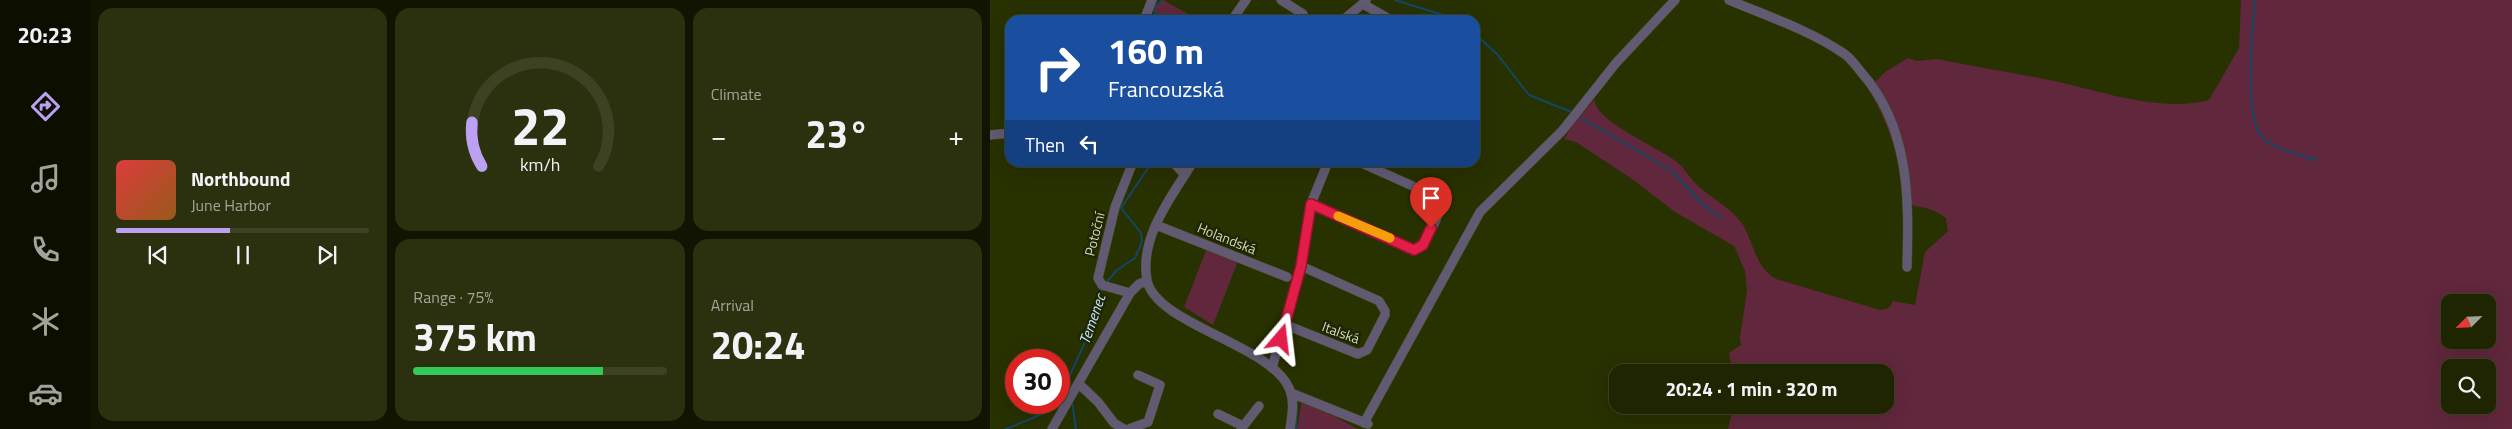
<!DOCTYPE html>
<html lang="en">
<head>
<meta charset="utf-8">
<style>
	:root { --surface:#1e2500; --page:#2b310f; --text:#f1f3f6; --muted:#a1a599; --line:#3c4222; --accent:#bca0f2 }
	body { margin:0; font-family:"Titillium Web",sans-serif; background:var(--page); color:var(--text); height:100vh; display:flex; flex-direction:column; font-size:19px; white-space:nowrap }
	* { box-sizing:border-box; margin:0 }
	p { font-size:16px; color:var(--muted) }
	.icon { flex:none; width:28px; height:28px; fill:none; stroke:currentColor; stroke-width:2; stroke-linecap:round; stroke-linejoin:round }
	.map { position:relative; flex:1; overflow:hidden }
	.drawer { display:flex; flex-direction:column; gap:8px; padding:8px; background:#101400; width:900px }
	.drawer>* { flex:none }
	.hud { position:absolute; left:15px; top:15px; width:475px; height:152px; border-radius:15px; box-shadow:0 5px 20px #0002,0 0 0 1px var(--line); background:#1a4fa0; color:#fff; overflow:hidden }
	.needle { width:32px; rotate:246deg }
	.controls { position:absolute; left:1451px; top:294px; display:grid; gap:10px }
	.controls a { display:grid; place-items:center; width:55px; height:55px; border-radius:10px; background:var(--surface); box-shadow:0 5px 20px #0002,0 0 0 1px var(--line); font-size:25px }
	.speed { position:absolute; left:15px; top:349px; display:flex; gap:10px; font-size:25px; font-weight:700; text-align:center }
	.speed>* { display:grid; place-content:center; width:65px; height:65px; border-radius:50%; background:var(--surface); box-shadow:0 5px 20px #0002,0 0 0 1px var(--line); line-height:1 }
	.speed .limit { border:8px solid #d22; background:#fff; color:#111 }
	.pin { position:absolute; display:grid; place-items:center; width:42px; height:42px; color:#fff; margin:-51px -21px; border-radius:50% 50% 50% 0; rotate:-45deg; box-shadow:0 0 5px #0007 }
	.pin .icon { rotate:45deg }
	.me { position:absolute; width:55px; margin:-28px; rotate:17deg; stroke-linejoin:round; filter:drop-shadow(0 0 4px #0008) }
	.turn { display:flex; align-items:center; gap:18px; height:105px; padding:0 20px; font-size:22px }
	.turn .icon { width:65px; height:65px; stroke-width:2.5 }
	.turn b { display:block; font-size:35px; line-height:42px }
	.then { display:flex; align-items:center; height:48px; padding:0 20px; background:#0003; gap:10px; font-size:19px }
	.big { font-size:38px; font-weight:700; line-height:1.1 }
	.drawer .widget { flex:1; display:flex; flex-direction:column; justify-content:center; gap:8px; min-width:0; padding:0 18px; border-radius:15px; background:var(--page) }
	.drawer .dial { align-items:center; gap:0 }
	.dial svg { height:130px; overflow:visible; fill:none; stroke:var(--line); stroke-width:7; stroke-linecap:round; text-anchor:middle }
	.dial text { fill:var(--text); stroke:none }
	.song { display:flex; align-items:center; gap:15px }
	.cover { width:60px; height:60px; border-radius:8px; background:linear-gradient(135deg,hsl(0 70% 55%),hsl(30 70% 35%)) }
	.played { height:5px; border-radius:2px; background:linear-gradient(90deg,var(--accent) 45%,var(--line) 45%) }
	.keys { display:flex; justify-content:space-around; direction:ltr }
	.heat { display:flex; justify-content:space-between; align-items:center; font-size:28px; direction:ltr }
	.charge { height:8px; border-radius:4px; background:linear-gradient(90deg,#34c759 75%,var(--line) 0) }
	.drawer .tiles { flex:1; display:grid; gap:8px; grid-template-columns:repeat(3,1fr) }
	.widget:first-child { grid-row:span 2 }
	.trip { position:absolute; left:619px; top:364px; width:285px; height:50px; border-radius:15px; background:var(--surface); box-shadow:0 5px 20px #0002,0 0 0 1px var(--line); font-weight:700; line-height:50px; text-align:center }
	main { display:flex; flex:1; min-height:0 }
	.menu { display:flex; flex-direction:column; width:90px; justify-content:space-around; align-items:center; background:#0c0f00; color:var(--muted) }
	.menu .icon { width:35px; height:35px }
	.menu .active { color:var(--accent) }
	.menu b { font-size:22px; color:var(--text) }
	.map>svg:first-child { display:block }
	.green { fill:#61273c; fill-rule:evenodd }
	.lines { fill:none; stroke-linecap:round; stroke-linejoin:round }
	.stream { stroke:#124766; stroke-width:2 }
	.minor-casing { stroke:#434c1f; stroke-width:10 }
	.minor { stroke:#625a73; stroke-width:9 }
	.route-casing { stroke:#92132f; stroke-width:12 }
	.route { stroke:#e11d48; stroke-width:9 }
	.slow { stroke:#f59e0b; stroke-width:9 }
	.labels { text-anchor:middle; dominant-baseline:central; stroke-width:5; stroke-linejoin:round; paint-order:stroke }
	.street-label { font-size:14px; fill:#d3dac0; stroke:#1f2601 }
	.water-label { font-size:15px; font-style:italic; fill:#c2e5fd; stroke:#1f2601 }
</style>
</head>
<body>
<main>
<nav class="menu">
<b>20:23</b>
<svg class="icon active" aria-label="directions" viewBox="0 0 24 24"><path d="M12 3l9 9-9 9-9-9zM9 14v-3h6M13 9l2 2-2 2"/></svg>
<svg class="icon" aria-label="music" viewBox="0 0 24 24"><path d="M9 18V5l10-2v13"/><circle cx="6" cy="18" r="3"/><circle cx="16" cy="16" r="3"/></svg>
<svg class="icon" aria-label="phone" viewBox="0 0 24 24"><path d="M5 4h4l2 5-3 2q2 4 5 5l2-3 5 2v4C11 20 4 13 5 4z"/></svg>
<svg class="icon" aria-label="climate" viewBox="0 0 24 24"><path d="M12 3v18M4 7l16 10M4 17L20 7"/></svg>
<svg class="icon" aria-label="car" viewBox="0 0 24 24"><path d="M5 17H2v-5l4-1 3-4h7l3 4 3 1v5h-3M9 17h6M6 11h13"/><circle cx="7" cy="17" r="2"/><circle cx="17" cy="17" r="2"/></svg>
</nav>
<section class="drawer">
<div class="tiles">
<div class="widget">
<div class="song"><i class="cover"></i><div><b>Northbound</b><p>June Harbor</p></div></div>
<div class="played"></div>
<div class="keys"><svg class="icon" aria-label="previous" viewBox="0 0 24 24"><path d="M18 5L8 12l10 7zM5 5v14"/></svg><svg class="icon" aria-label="pause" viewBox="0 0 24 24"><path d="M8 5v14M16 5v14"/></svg><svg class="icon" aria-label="next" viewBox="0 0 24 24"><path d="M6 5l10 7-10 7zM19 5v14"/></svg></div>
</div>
<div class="widget dial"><svg viewBox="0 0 100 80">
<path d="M14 69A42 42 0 1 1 86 69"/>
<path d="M14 69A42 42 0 0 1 8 42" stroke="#bca0f2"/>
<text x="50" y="56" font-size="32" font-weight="700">22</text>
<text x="50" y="72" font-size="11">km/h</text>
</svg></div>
<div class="widget"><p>Climate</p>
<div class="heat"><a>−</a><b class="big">23°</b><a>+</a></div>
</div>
<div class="widget"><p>Range · 75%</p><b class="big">375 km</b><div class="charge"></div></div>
<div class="widget"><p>Arrival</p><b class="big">20:24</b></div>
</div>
</section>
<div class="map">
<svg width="1522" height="429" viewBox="0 0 1522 429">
	<rect width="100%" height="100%" fill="#283100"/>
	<path class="green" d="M173,0L209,20H171L164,9Z
		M1251,0H1522V429H738L744,405H895V372H742L739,353L751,345L750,338L757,290L755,271L744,246L685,212L642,179L586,142L574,139L585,121L605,99C601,119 672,149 687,162C695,169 700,178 707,185C722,199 742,208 753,225C764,244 766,268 786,279L890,310L899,308L903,301L925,305L935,252L958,231L956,218C943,208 929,206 913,204C911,163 900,124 878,89L895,72L918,58L927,61L947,59C986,67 1025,73 1064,81C1110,91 1172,113 1219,100L1249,48ZM1460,302H1498V340H1460ZM1460,368H1498V405H1460Z
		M217,248L248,261L223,325L194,307Z
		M312,400L318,402L368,429H307Z"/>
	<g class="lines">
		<path class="stream" d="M405,0L469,20
			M1265,0C1262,28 1255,110 1269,133C1280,150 1309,154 1327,160
			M169,20L163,9L172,0
			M485,34L507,54L539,95L584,113
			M588,116L682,171L709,201L731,218
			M116,283L127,270L145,258L152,242L151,233L131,208L162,162
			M69,399L96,340L112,288
			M82,402L86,429
			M16,429L59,411L67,402
			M306,429L307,399"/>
		<g class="minor-casing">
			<path id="minor" d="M291,0L313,14
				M739,0C777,16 819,30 853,53C860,57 866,66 871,72C920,127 919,199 917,267
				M373,4L401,20
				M154,20L162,0
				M242,20L256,0
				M353,20L376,1
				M0,135L20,133
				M183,162L195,175
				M203,162C182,196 149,237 157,280C165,324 281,345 299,388C305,401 302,415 300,429
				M321,204L424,250C435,247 452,212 450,201L445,196L369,162
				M166,225L297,277
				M140,293L112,285L108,278L125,207L143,162
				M296,325L368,354L377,350L395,315V311L389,301L311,266
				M282,368L311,266L321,204L338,162
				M89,384L108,402L124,423L134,429
				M301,393L378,424
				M228,414L253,426
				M374,423L490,212L572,131L626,63L685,0
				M62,429L140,293L149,284L157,281
				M139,429L158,422L170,385L148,375
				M251,429L269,406"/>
		</g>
		<use href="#minor" class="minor"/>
	</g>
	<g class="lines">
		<g class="route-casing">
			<path id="route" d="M291,339L311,266L321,204L424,250L433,245L441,228"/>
		</g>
		<use href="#route" class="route"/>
		<path class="slow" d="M348,216L400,238"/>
	</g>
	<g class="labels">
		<g class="street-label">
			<text transform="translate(104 234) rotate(-76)">Potoční</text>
			<text transform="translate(237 238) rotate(22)">Holandská</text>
			<text transform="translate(351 332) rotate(20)">Italská</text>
		</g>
		<g class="water-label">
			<text transform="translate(102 319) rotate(-71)">Temenec</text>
		</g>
	</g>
</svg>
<div class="controls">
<a><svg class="needle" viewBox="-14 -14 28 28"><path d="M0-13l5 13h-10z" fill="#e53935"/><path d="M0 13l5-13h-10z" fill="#a1a599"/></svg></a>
<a><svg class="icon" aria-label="search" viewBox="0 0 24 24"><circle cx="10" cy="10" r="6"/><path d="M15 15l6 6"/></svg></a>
</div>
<div class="speed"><div class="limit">30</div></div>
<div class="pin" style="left:441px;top:228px;background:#d93025"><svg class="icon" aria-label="arrive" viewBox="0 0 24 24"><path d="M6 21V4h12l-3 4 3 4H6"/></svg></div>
<svg class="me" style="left:291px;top:339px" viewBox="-20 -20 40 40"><path d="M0-17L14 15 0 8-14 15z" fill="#e11d48" stroke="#fff" stroke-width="4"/></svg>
<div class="trip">20:24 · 1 min · 320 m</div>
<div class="hud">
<div class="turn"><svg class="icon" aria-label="right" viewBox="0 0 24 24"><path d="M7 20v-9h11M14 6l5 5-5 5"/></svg><div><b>160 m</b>Francouzská</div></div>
<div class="then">Then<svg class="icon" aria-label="left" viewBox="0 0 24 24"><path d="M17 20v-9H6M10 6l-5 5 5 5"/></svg></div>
</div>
</div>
</main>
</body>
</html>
